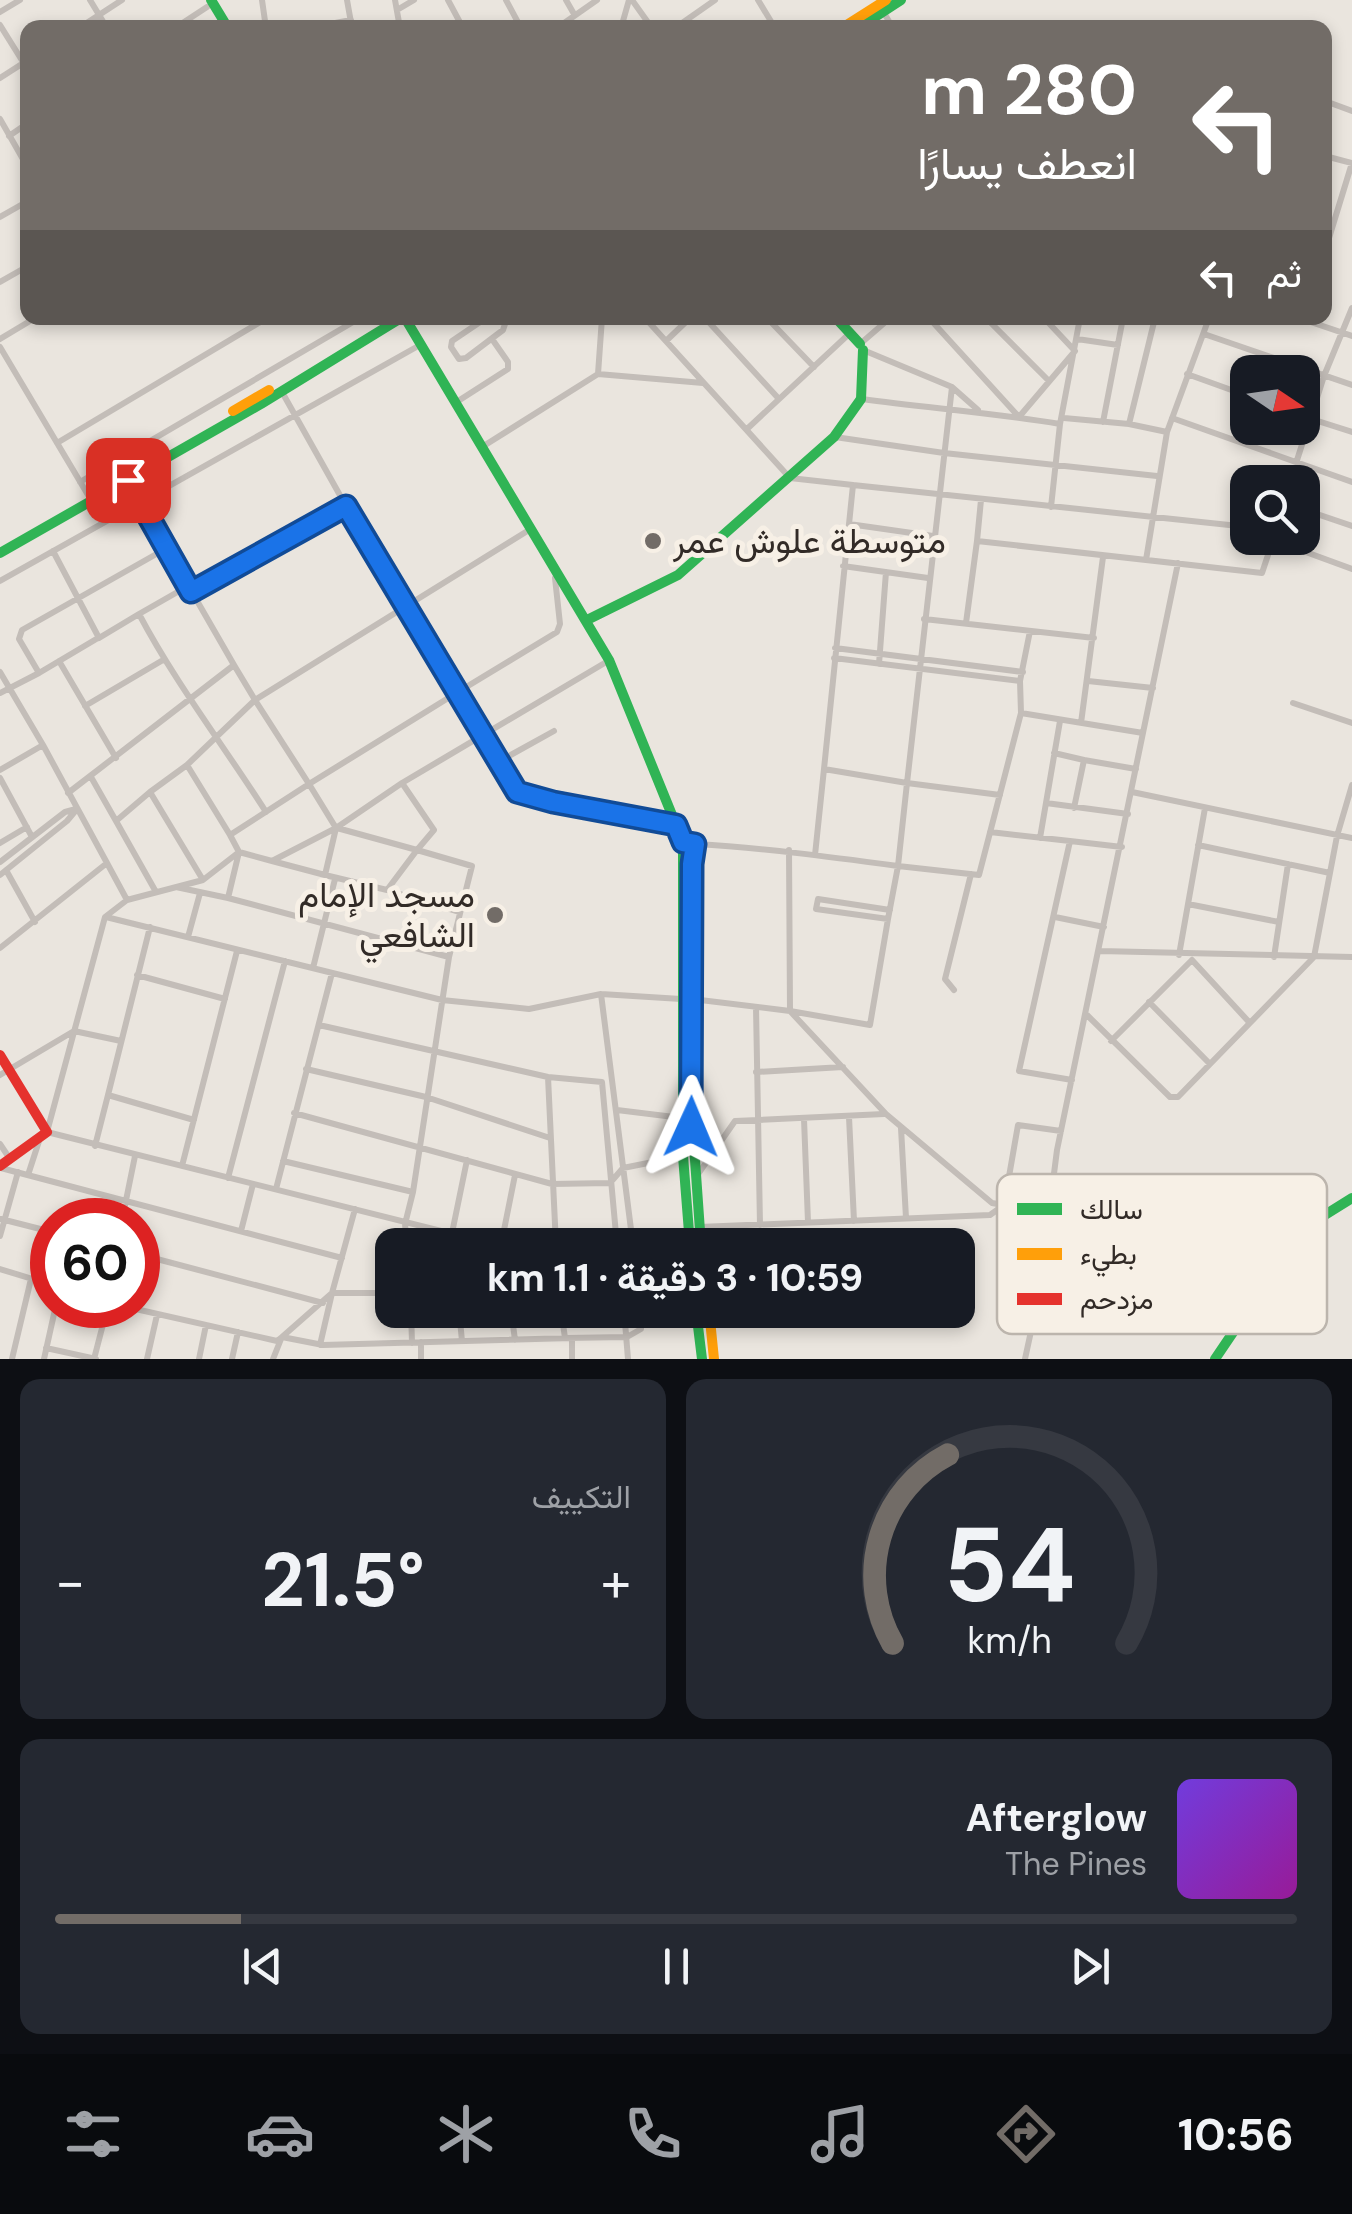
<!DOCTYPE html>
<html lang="ar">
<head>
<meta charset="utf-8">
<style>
	:root { --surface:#171b24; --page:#242831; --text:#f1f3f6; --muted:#9ea1a6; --line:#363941; --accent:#726c67 }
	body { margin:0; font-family:"DM Sans",Vazirmatn,sans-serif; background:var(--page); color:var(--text); direction:rtl; height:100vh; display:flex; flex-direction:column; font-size:38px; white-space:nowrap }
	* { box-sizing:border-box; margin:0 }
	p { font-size:32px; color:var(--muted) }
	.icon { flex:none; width:55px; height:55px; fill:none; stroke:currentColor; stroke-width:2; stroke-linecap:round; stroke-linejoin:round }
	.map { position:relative; height:1359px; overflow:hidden; direction:ltr }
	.panel { display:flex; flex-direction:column; gap:20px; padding:20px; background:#0d0f14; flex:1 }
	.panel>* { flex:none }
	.top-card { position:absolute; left:20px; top:20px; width:1312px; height:305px; border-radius:20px; box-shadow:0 5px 15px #0003; direction:rtl; background:#726c67; color:#fff; overflow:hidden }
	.needle { width:65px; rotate:103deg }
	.fabs { position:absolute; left:1230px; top:355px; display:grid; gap:20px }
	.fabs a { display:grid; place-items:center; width:90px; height:90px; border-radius:20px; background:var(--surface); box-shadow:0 5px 15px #0003; font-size:50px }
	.speed { position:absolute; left:30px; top:1198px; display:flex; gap:20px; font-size:50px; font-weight:700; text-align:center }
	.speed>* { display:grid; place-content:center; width:130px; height:130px; border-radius:50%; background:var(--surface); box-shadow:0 5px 15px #0003; line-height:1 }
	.speed .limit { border:15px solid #d22; background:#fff; color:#111 }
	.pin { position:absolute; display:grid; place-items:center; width:85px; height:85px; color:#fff; margin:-42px; border-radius:20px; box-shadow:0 5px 15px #0006 }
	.me { position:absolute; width:110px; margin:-55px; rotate:1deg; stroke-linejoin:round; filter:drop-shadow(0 0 8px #0008) }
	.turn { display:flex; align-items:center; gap:35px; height:210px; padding:0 30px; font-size:45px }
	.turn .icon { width:130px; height:130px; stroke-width:2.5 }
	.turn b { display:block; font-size:70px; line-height:85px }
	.then { display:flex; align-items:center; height:95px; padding:0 30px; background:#0003; gap:20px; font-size:38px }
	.big { font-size:75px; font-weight:700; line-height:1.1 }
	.panel .card { flex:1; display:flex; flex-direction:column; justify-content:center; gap:15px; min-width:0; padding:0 35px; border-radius:20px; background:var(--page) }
	.panel .dial { align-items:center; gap:0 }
	.dial svg { height:260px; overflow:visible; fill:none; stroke:var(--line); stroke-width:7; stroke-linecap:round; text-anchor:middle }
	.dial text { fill:var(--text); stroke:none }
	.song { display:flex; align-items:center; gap:30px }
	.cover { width:120px; height:120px; border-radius:15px; background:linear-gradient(135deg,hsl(260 70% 55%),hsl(300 70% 35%)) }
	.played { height:10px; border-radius:5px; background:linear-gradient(90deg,var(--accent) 15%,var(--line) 15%) }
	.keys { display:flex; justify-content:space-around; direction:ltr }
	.heat { display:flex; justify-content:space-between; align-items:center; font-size:55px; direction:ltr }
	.panel .tiles { flex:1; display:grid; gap:20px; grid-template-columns:1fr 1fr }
	.card:last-child { grid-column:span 2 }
	.trip { position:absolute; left:375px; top:1228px; width:600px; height:100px; border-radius:20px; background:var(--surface); box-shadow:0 5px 15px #0003; font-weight:700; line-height:100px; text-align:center; direction:rtl }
	.tabs { display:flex; height:160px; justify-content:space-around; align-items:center; background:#090b0e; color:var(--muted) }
	.tabs .icon { width:70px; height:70px }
	.tabs .active { color:var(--accent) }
	.tabs b { font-size:45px; color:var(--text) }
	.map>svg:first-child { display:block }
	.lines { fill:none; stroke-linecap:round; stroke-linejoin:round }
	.street { stroke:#c3bdb8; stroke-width:6 }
	.fast { stroke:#30b455; stroke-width:10 }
	.slow { stroke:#ff9f0a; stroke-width:10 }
	.jam { stroke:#e5322d; stroke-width:10 }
	.route-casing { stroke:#114b97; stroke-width:25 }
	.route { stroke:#1a73e8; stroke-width:18 }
	.poi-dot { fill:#726c67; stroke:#f7f0e6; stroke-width:4 }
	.labels { text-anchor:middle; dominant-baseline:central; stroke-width:10; stroke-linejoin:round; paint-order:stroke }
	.poi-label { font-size:35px; fill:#322b27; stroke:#f7f0e6; text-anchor:start }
	.key { fill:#f7f0e6; stroke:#bcb5ad; stroke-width:2.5 }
	.key-label { font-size:28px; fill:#322b27 }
</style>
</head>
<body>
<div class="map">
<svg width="1352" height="1359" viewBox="0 0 1352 1359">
	<rect width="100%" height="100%" fill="#eae5de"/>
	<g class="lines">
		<path class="street" d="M90,0L107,28
			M262,0L266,28
			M347,0L352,28
			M395,0L400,28
			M448,0L463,28
			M506,0L521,28
			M566,0L574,14
			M632,0L652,28
			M758,0L775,28
			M397,10L414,0
			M0,12L20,0
			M884,13L893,28
			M0,25L28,70
			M79,28L122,0
			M175,28L207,7
			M309,28L351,20
			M557,28L597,0
			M621,28L629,0
			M675,28L715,0
			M0,78L28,60
			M1325,101L1352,111
			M0,119L28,168
			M9,136L28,123
			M1325,156L1352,163
			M0,217L28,201
			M1325,251L1352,163
			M0,282L28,266
			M486,318L452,341L451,347L459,359L466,358L503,330L505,324L501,318
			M602,318L598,374L703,383
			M645,318L790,478L853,485L824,769
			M705,318L779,399
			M767,318L814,367
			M890,318L860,344L863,350L952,387L907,783L1000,795
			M929,318L1019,417L1075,351L1044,318
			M986,318L1048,380
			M1299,318L1352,336
			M1204,334L1352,385
			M0,339L35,318
			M1077,339L1118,345
			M666,341L690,318
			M0,347L88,495
			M1187,374L1248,396
			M952,387L978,410
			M862,399C928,408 994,413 1060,424
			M455,403L508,369V362L492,339
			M1302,416L1352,432
			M1064,418L1129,424L1167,432
			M1172,418L1352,482
			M1103,422L1123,318
			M1129,424L1155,318
			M747,429L850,333
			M835,437L944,453L1157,476
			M57,443L267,318
			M482,447L598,374
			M80,482L360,318
			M1290,482L1324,376L1352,308
			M853,485L1248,527
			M1051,507L1060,424L1080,318
			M1302,509L1352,526
			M849,524L933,536
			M977,541L981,500
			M53,551L99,638L139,614C176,684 224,746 266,812
			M1146,560L1167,432L1209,318
			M843,566L928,578
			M0,581L420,345
			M191,591L346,506L282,392
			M139,614L188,586
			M924,619L1094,638
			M966,623L977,541L1262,573L1273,540L1352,569
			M835,648L1023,672
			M834,658L1020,681
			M59,661L116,758
			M879,664L886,572
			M234,665L255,700L529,530
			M0,672L43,745L0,770
			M39,673L98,638
			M1088,681L1153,688
			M0,693L39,673L19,639L22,630L167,548
			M1293,703L1352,723
			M85,706L163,660
			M1021,713L1143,733
			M1081,723L1103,557
			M554,731L500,761L458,692L557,632L560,624L555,578
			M1054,753L1084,760
			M500,761L517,791L553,802L674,825
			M187,765L230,835
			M91,777L116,821L150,792
			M0,778L32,837
			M402,783L608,661
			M309,784L336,828L272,861L239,852L230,835Z
			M1132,792L1352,838
			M68,793L234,665L128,481
			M1046,803L1128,814
			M1074,808L1084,760L1136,769
			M116,821L156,892
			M990,832L1070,841L1019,1071L1072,1080
			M1040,838L1060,721
			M1070,841L1122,847
			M0,843L27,827
			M696,844C764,848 831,857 898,866L907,783L824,769L815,855
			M1198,845L1330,873
			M789,850L790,1011L886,1114L992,1203L1048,1213
			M272,861L325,875L336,828L402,783L434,830L417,850L472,866L449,957L413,1192L405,1224L407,1245
			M0,862L65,812L76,809
			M107,863L127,900L105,917L47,1132L497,1245
			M6,870L35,922
			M0,875L67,821L77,809
			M325,875L387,890L417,850L337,828
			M203,880L150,792L187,765L255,700L309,784L458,692L345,506
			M387,890L459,912
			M228,898L449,957
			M127,900L203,880L239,852L228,898L176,887
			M1188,904L1279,922
			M890,910L818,899L816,909L888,919L898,866L979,875L1021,713L1020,681L1030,631
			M106,917L442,1000L529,1009L601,994L681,999
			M1055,917L1104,927
			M188,937L200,893
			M0,948L107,863L43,745
			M1100,951L1352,957
			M1179,955L1205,808
			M1274,957L1288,864
			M1192,960L1249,1022
			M313,968L335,879
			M137,975L225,999
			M954,990L945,979L971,874
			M601,994L633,1245
			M692,999L790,1011L870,1025L888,919
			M1149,1002L1209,1063
			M756,1007L760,1225
			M1087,1015L1170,1097H1178L1314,957L1337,836L1352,785
			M319,1025L548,1077L602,1082L617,1245
			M1111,1041L1192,960
			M306,1069L426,1097L550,1138
			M756,1072L843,1067
			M0,1075L74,1031L121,1041
			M548,1077L556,1245
			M108,1095L150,927
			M617,1110L682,1118
			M294,1113L552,1184L610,1183L623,1168L683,1156
			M849,1117L854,1221
			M804,1119L808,1222
			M901,1128L906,1218
			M0,1144L10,1159
			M95,1146L108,1095L194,1120
			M283,1161L413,1192
			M182,1166L237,951
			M1,1168L342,1258
			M28,1175L40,1138
			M696,1177L735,1121L884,1114
			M228,1178L285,961
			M276,1189L332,973
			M1,1219L52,1232
			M122,1220L135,1156
			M700,1227L990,1215L1004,1205L1018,1125L1061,1131
			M241,1231L253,1184
			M0,1236L18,1172
			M453,1245L452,1233L467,1160
			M501,1245L515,1175
			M138,1254L323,1303
			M0,1269L52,1285
			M118,1305L277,1341L282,1337L323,1345L572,1338V1359
			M411,1310L412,1343
			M459,1310L462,1341
			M511,1310L515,1340
			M561,1310L565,1338L627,1337L641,1329V1310
			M624,1310L628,1359
			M282,1337L332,1293L355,1209
			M421,1342V1359
			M320,1345L332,1293H392
			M46,1348L96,1359
			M12,1359L31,1279
			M44,1359L56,1305
			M94,1359L108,1305
			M147,1359L157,1315
			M199,1359L206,1325
			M232,1359L238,1332
			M273,1359L281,1339
			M1025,1359L1038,1299L1057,1150L1178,563"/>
		<path class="fast" d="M211,0L228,28
			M858,28L901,0
			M405,318L609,660L683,842V1156L690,1245
			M836,318L860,344
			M0,553L261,404L401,318
			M587,620L678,575L834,437L861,399L863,350
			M683,842L695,843L692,864L691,1103L701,1245
			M696,1310L702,1359
			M1215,1359L1297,1238L1312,1223L1352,1198"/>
		<path class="slow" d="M842,28L886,0
			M233,411L269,390
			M709,1310L714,1359"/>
		<path class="jam" d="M0,1055L47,1132L0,1166"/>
	</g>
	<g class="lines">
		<g class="route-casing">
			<path id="route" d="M128,480L191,592L346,506L517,792L553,802L676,825L683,842L695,844L692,864L691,1127"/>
		</g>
		<use href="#route" class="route"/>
	</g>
	<g class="poi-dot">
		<circle cx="653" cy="541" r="10"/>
		<circle cx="495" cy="915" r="10"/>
	</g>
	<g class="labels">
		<g class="poi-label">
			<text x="673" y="541">متوسطة علوش عمر</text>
			<text x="475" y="895" text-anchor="end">مسجد الإمام<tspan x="475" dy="40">الشافعي</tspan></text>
		</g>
	</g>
	<rect x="997" y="1174" width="330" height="160" rx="15" class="key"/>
	<rect x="1017" y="1203" width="45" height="12" fill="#30b455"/>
	<rect x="1017" y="1248" width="45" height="12" fill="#ff9f0a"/>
	<rect x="1017" y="1293" width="45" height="12" fill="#e5322d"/>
	<g class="key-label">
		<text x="1080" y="1219">سالك</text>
		<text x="1080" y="1264">بطيء</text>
		<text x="1080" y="1309">مزدحم</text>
	</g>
</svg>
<div class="fabs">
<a><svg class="needle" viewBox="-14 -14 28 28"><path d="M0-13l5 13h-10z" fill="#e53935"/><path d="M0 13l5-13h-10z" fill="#9ea1a6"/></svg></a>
<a><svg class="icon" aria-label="search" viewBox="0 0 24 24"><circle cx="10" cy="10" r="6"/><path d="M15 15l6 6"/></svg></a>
</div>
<div class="speed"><div class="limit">60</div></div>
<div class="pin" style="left:128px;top:480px;background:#d93025"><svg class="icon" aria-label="arrive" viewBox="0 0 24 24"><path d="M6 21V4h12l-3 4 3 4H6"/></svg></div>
<svg class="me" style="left:691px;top:1127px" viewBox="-20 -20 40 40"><path d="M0-17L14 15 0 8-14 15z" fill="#1a73e8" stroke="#fff" stroke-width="4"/></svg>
<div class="trip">10:59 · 3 دقيقة · 1.1 km</div>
<div class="top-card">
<div class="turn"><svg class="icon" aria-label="left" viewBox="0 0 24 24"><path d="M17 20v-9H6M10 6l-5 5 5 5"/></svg><div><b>280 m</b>انعطف يسارًا</div></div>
<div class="then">ثم<svg class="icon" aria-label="left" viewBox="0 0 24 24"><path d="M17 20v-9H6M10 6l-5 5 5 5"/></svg></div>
</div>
</div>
<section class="panel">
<div class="tiles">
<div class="card dial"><svg viewBox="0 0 100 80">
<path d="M14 69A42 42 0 1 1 86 69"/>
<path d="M14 69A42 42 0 0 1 31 11" stroke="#726c67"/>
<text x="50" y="56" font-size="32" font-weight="700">54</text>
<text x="50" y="72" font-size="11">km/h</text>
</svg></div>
<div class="card"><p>التكييف</p>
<div class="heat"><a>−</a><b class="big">21.5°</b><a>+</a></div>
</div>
<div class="card">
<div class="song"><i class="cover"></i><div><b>Afterglow</b><p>The Pines</p></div></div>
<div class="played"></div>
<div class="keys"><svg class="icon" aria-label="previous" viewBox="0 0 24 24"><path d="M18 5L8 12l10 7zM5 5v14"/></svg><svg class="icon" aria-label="pause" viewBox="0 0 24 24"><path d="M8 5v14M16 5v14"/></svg><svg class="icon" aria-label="next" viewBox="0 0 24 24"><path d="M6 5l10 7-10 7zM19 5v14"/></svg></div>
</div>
</div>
</section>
<nav class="tabs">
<b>10:56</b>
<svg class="icon active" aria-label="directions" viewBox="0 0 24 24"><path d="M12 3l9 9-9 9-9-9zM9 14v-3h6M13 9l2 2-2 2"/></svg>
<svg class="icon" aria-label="music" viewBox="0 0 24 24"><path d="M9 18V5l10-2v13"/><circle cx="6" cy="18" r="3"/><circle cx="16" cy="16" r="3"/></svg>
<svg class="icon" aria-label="phone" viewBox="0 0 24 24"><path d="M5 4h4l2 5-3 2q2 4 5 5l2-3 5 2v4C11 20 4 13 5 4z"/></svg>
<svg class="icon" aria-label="climate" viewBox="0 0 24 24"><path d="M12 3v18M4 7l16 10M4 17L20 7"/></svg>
<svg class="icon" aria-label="car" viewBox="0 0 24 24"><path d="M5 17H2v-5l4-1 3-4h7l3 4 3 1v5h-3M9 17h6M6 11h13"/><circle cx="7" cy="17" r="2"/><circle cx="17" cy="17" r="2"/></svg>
<svg class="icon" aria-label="filters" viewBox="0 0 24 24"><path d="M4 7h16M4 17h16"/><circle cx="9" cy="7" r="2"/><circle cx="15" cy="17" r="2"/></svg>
</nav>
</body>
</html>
